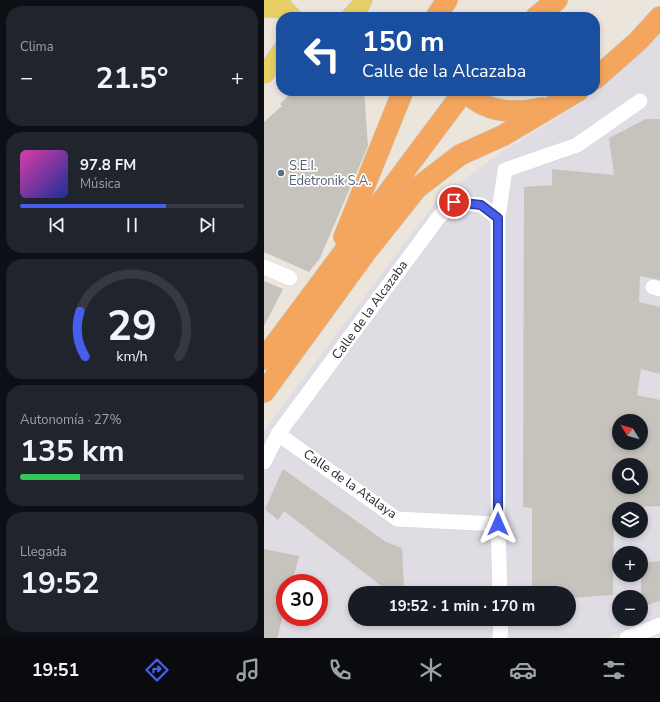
<!DOCTYPE html>
<html lang="es">
<head>
<meta charset="utf-8">
<style>
	:root { --surface:#171b24; --page:#20242c; --text:#f1f3f6; --muted:#9ea1a6; --line:#363941; --accent:#465dee }
	body { margin:0; font-family:"Nunito Sans",sans-serif; background:var(--page); color:var(--text); height:100vh; display:flex; flex-direction:column; font-size:15px; white-space:nowrap }
	* { box-sizing:border-box; margin:0 }
	p { font-size:13px; color:var(--muted) }
	.icon { flex:none; width:22px; height:22px; fill:none; stroke:currentColor; stroke-width:2; stroke-linecap:round; stroke-linejoin:round }
	.map { position:relative; flex:1; overflow:hidden }
	.panel { display:flex; flex-direction:column; gap:6px; padding:6px; background:#0d0f14; width:264px }
	.panel>* { flex:none }
	.banner { position:absolute; left:12px; top:12px; width:324px; height:84px; border-radius:16px; box-shadow:0 2px 6px #0003; background:#1a4fa0; color:#fff; overflow:hidden }
	.needle { width:26px; rotate:307deg }
	.buttons { position:absolute; left:348px; top:414px; display:grid; gap:8px }
	.buttons a { display:grid; place-items:center; width:36px; height:36px; border-radius:50%; background:var(--surface); box-shadow:0 2px 6px #0003; font-size:20px }
	.speed { position:absolute; left:12px; top:574px; display:flex; gap:8px; font-size:20px; font-weight:700; text-align:center }
	.speed>* { display:grid; place-content:center; width:52px; height:52px; border-radius:50%; background:var(--surface); box-shadow:0 2px 6px #0003; line-height:1 }
	.speed .limit { border:6px solid #d22; background:#fff; color:#111 }
	.pin { position:absolute; display:grid; place-items:center; width:34px; height:34px; color:#fff; margin:-17px; border:2px solid #fff; border-radius:50%; box-shadow:0 1px 4px #0007 }
	.me { position:absolute; width:44px; margin:-22px; rotate:0deg; stroke-linejoin:round; filter:drop-shadow(0 0 3px #0008) }
	.turn { display:flex; align-items:center; gap:14px; height:84px; padding:0 20px; font-size:18px }
	.turn .icon { width:52px; height:52px; stroke-width:2.5 }
	.turn b { display:block; font-size:28px; line-height:34px }
	.big { font-size:30px; font-weight:700; line-height:1.1 }
	.panel .widget { flex:1; display:flex; flex-direction:column; justify-content:center; gap:6px; min-width:0; padding:0 14px; border-radius:16px; background:var(--page) }
	.panel .dial { align-items:center; gap:0 }
	.dial svg { height:104px; overflow:visible; fill:none; stroke:var(--line); stroke-width:7; stroke-linecap:round; text-anchor:middle }
	.dial text { fill:var(--text); stroke:none }
	.song { display:flex; align-items:center; gap:12px }
	.cover { width:48px; height:48px; border-radius:6px; background:linear-gradient(135deg,hsl(320 70% 55%),hsl(230 70% 35%)) }
	.played { height:4px; border-radius:2px; background:linear-gradient(90deg,var(--accent) 65%,var(--line) 65%) }
	.keys { display:flex; justify-content:space-around; direction:ltr }
	.heat { display:flex; justify-content:space-between; align-items:center; font-size:22px; direction:ltr }
	.charge { height:6px; border-radius:3px; background:linear-gradient(90deg,#34c759 27%,var(--line) 0) }
	.trip { position:absolute; left:84px; top:586px; width:228px; height:40px; border-radius:20px; background:var(--surface); box-shadow:0 2px 6px #0003; font-weight:700; line-height:40px; text-align:center }
	.menu { display:flex; height:64px; justify-content:space-around; align-items:center; background:#090b0e; color:var(--muted) }
	.menu .icon { width:28px; height:28px }
	.menu .on { color:var(--accent) }
	.menu b { font-size:18px; color:var(--text) }
	main { display:flex; flex:1; min-height:0 }
	.map>svg:first-child { display:block }
	.industrial { fill:#dfdce3; fill-rule:evenodd }
	.building { fill:#c6c2bc; fill-rule:evenodd }
	.lines { fill:none; stroke-linecap:round; stroke-linejoin:round }
	.minor-casing { stroke:#d1d4e1; stroke-width:16 }
	.major-casing { stroke:#c7c7c7; stroke-width:19 }
	.highway-casing { stroke:#c7c7c7; stroke-width:22 }
	.minor { stroke:#fff; stroke-width:15 }
	.major { stroke:#e7cf64; stroke-width:18 }
	.highway { stroke:#f4a65e; stroke-width:21 }
	.route-casing { stroke:#2e3c9b; stroke-width:10 }
	.route { stroke:#465dee; stroke-width:7 }
	.service-dot { fill:#5c6f8a; stroke:#fff; stroke-width:1.5 }
	.labels { text-anchor:middle; dominant-baseline:central; stroke-width:3.5; stroke-linejoin:round; paint-order:stroke }
	.service-label { font-size:13px; fill:#4e5e75; stroke:#fff; text-anchor:start }
	.street-label { font-size:13px; fill:#292929; stroke:#fff }
</style>
</head>
<body>
<main>
<section class="panel">
<div class="widget"><p>Clima</p>
<div class="heat"><a>−</a><b class="big">21.5°</b><a>+</a></div>
</div>
<div class="widget">
<div class="song"><i class="cover"></i><div><b>97.8 FM</b><p>Música</p></div></div>
<div class="played"></div>
<div class="keys"><svg class="icon" aria-label="previous" viewBox="0 0 24 24"><path d="M18 5L8 12l10 7zM5 5v14"/></svg><svg class="icon" aria-label="pause" viewBox="0 0 24 24"><path d="M8 5v14M16 5v14"/></svg><svg class="icon" aria-label="next" viewBox="0 0 24 24"><path d="M6 5l10 7-10 7zM19 5v14"/></svg></div>
</div>
<div class="widget dial"><svg viewBox="0 0 100 80">
<path d="M14 69A42 42 0 1 1 86 69"/>
<path d="M14 69A42 42 0 0 1 10 34" stroke="#465dee"/>
<text x="50" y="56" font-size="32" font-weight="700">29</text>
<text x="50" y="72" font-size="11">km/h</text>
</svg></div>
<div class="widget"><p>Autonomía · 27%</p><b class="big">135 km</b><div class="charge"></div></div>
<div class="widget"><p>Llegada</p><b class="big">19:52</b></div>
</section>
<div class="map">
<svg width="396" height="638" viewBox="0 0 396 638">
	<rect width="100%" height="100%" fill="#ebe5dc"/>
	<path class="industrial" d="M396,31V618L343,638H0V431L176,196L243,149L332,94ZM355,421H377V443H355ZM355,465H377V487H355ZM355,509H377V531H355ZM355,553H377V575H355ZM21,583H55V617H21ZM91,593H305V619H91ZM355,597H377V619H355Z"/>
	<path class="building" d="M29,91H100L104,146L56,258L45,272L0,252V122L18,106L16,104Z
		M382,119H396V280L376,276L375,302L396,307V374L377,369L373,395L396,400V506L350,508L349,595L305,598V593H268V508L259,507L260,187L288,185V169L350,175L345,138ZM355,421H377V443H355ZM351,465H377V487H351Z
		M0,281L19,289L0,326Z
		M19,469L122,542L138,548L140,588L124,591L20,511L14,520L1,509Z
		M0,549L35,556L28,583H21V608L13,638H0Z
		M396,561V601L377,607V563Z"/>
	<g class="lines">
		<g class="minor-casing">
			<path id="minor" d="M0,267L26,278
				M389,287L396,289
				M14,434L133,519L234,524
				M0,462L14,434L174,218L190,202L217,205L234,218
				M236,593L234,524V218L241,170L313,145L376,101
				M236,638L237,619
				M363,638L396,625"/>
		</g>
		<g class="major-casing">
			<path id="major" d="M16,0L21,9L29,17
				M0,8L21,9
				M86,17L96,6L99,0
				M1,74L17,51"/>
		</g>
		<g class="highway-casing">
			<path id="highway" d="M172,17L183,0
				M272,17L293,0
				M331,79L374,41L396,17
				M201,91C221,113 250,114 278,108
				M80,237L139,91
				M0,359L200,91
				M0,392L102,252L153,188L196,155L240,135L314,91"/>
		</g>
		<use href="#minor" class="minor"/>
		<use href="#major" class="major"/>
		<use href="#highway" class="highway"/>
	</g>
	<g class="lines">
		<g class="route-casing">
			<path id="route" d="M190,202L217,205L234,218V524"/>
		</g>
		<use href="#route" class="route"/>
	</g>
	<circle class="service-dot" cx="17" cy="173" r="4"/>
	<g class="labels">
		<g class="service-label">
			<text x="25" y="166">S.E.I.<tspan x="25" dy="15">Edetronik S.A.</tspan></text>
		</g>
		<g class="street-label">
			<text transform="translate(106 310) rotate(-54)">Calle de la Alcazaba</text>
			<text transform="translate(86 484) rotate(35)">Calle de la Atalaya</text>
		</g>
	</g>
</svg>
<div class="buttons">
<a><svg class="needle" viewBox="-14 -14 28 28"><path d="M0-13l5 13h-10z" fill="#e53935"/><path d="M0 13l5-13h-10z" fill="#9ea1a6"/></svg></a>
<a><svg class="icon" aria-label="search" viewBox="0 0 24 24"><circle cx="10" cy="10" r="6"/><path d="M15 15l6 6"/></svg></a>
<a><svg class="icon" aria-label="layers" viewBox="0 0 24 24"><path d="M12 4l9 5-9 5-9-5zM3 14l9 5 9-5"/></svg></a>
<a>+</a>
<a>−</a>
</div>
<div class="speed"><div class="limit">30</div></div>
<div class="pin" style="left:190px;top:202px;background:#d93025"><svg class="icon" aria-label="arrive" viewBox="0 0 24 24"><path d="M6 21V4h12l-3 4 3 4H6"/></svg></div>
<svg class="me" style="left:234px;top:524px" viewBox="-20 -20 40 40"><path d="M0-17L14 15 0 8-14 15z" fill="#465dee" stroke="#fff" stroke-width="4"/></svg>
<div class="trip">19:52 · 1 min · 170 m</div>
<div class="banner">
<div class="turn"><svg class="icon" aria-label="left" viewBox="0 0 24 24"><path d="M17 20v-9H6M10 6l-5 5 5 5"/></svg><div><b>150 m</b>Calle de la Alcazaba</div></div>
</div>
</div>
</main>
<nav class="menu">
<b>19:51</b>
<svg class="icon on" aria-label="directions" viewBox="0 0 24 24"><path d="M12 3l9 9-9 9-9-9zM9 14v-3h6M13 9l2 2-2 2"/></svg>
<svg class="icon" aria-label="music" viewBox="0 0 24 24"><path d="M9 18V5l10-2v13"/><circle cx="6" cy="18" r="3"/><circle cx="16" cy="16" r="3"/></svg>
<svg class="icon" aria-label="phone" viewBox="0 0 24 24"><path d="M5 4h4l2 5-3 2q2 4 5 5l2-3 5 2v4C11 20 4 13 5 4z"/></svg>
<svg class="icon" aria-label="climate" viewBox="0 0 24 24"><path d="M12 3v18M4 7l16 10M4 17L20 7"/></svg>
<svg class="icon" aria-label="car" viewBox="0 0 24 24"><path d="M5 17H2v-5l4-1 3-4h7l3 4 3 1v5h-3M9 17h6M6 11h13"/><circle cx="7" cy="17" r="2"/><circle cx="17" cy="17" r="2"/></svg>
<svg class="icon" aria-label="filters" viewBox="0 0 24 24"><path d="M4 7h16M4 17h16"/><circle cx="9" cy="7" r="2"/><circle cx="15" cy="17" r="2"/></svg>
</nav>
</body>
</html>
